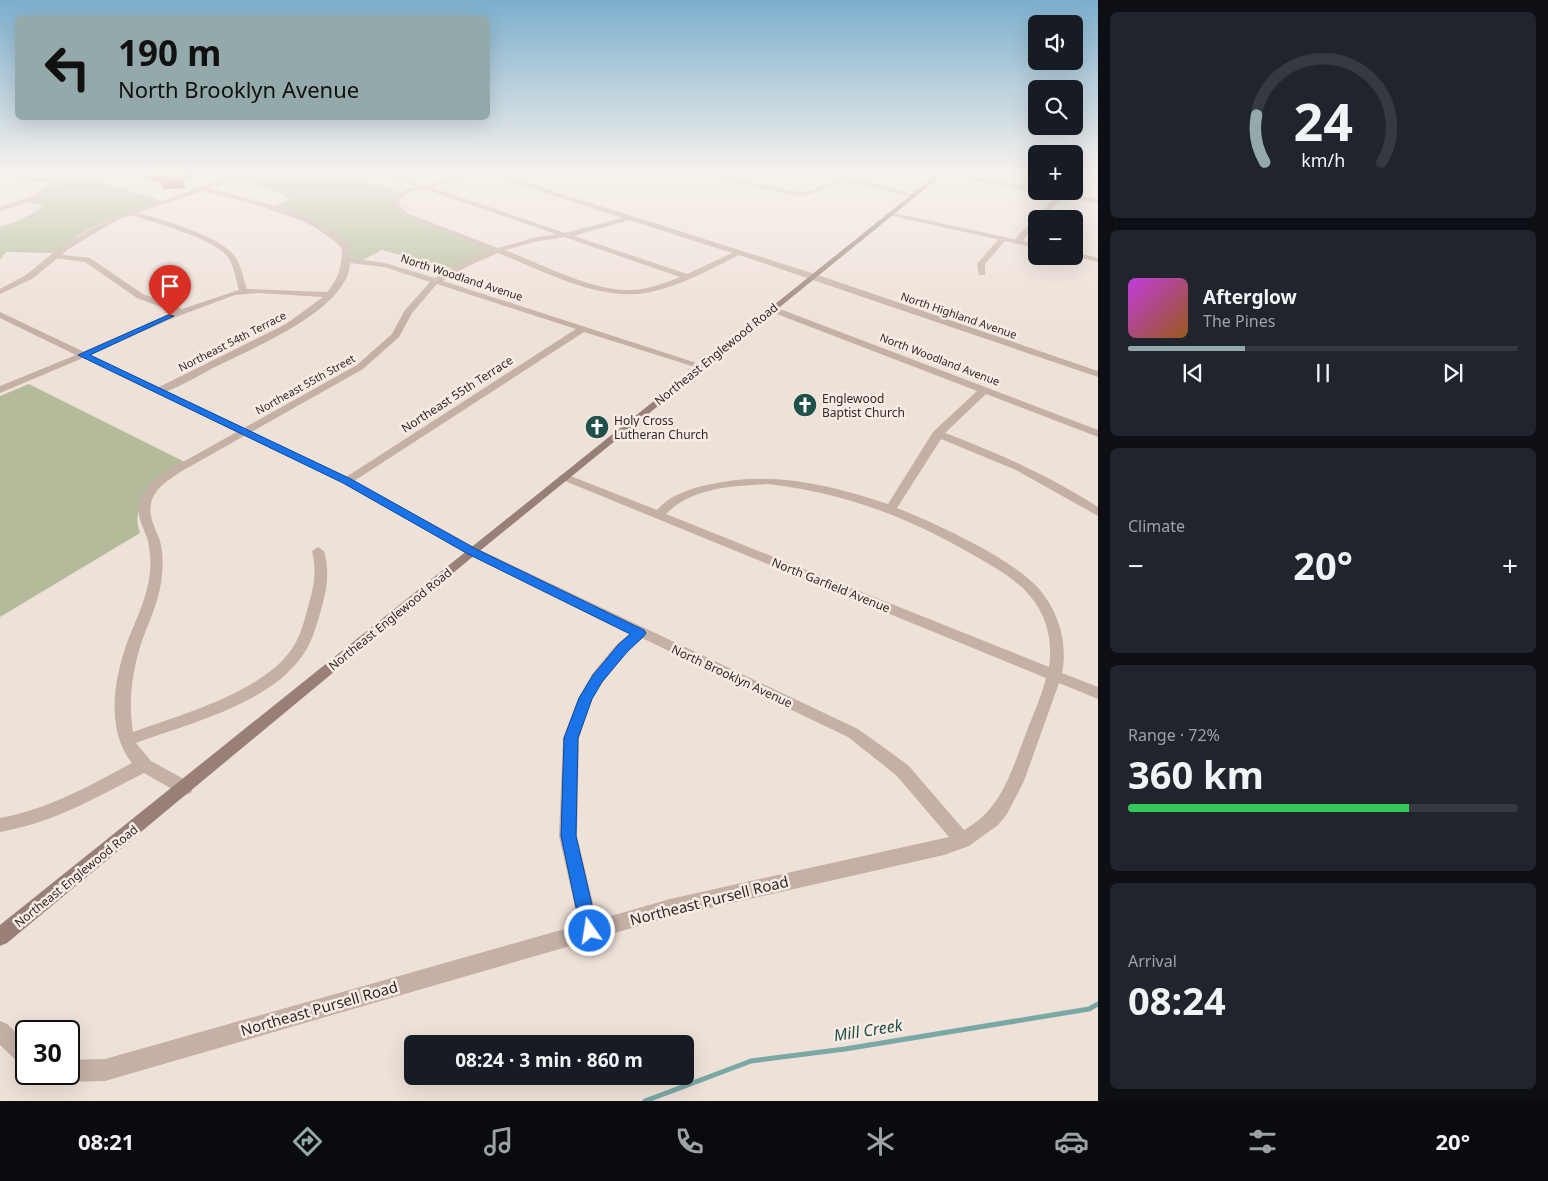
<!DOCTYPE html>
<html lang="en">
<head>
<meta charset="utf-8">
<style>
	:root { --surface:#171b24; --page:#20242c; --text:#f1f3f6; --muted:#9ea1a6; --line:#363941; --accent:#93a9aa }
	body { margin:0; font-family:"Noto Sans",sans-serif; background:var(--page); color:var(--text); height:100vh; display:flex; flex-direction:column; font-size:19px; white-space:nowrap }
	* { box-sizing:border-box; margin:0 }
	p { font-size:16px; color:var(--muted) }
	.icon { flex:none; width:28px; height:28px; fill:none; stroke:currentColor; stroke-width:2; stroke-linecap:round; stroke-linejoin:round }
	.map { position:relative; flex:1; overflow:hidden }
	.sheet { display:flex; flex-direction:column; gap:12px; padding:12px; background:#0d0f14; width:450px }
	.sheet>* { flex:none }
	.top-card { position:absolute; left:15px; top:15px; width:475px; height:105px; border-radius:8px; box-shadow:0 5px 20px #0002; background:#93a9aa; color:#111; overflow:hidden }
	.fabs { position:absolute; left:1028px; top:15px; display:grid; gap:10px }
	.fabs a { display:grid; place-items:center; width:55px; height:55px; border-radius:8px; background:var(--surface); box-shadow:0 5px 20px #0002; font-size:25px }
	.speed { position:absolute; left:15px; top:1020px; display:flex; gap:10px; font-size:25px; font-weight:700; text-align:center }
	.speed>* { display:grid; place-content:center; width:65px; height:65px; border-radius:50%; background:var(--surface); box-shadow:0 5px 20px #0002; line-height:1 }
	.speed .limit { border:2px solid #111; border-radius:8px; background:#fff; color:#111 }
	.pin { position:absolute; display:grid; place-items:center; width:42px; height:42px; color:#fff; margin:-51px -21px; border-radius:50% 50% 50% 0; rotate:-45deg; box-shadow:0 0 5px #0007 }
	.pin .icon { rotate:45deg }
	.me { position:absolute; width:55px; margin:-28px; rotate:347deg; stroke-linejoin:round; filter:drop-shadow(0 0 4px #0008) }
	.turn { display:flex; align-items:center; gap:18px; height:105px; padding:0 20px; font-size:22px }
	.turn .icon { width:65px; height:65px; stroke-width:2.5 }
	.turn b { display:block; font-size:35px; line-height:42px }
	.big { font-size:38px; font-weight:700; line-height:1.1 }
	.sheet .card { flex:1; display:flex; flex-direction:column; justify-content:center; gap:8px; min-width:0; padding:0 18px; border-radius:8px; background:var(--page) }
	.sheet .dial { align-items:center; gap:0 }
	.dial svg { height:130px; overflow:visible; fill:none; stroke:var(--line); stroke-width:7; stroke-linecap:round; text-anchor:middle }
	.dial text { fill:var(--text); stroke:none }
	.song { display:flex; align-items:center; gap:15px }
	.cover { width:60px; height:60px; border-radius:8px; background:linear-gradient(135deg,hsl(290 70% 55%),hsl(30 70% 35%)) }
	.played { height:5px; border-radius:2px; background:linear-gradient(90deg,var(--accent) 30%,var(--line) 30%) }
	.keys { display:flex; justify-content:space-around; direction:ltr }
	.heat { display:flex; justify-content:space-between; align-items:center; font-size:28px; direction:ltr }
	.charge { height:8px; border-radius:4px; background:linear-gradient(90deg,#34c759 72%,var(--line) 0) }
	.trip { position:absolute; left:404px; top:1035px; width:290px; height:50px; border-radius:8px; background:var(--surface); box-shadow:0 5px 20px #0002; font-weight:700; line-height:50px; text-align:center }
	.dock { display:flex; height:80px; justify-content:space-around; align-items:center; background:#090b0e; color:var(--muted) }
	.dock .icon { width:35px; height:35px }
	.dock .current { color:var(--accent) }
	.dock b { font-size:22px; color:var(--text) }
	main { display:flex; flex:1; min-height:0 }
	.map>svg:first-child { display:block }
	.green { fill:#b4bb9a }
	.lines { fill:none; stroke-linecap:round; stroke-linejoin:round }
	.stream { stroke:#7aa8a5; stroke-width:5 }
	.minor { fill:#c5b0a6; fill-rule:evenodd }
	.tertiary { fill:#c5b0a6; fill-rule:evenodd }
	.secondary { fill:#987f77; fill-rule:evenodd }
	.wall { fill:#a04b40 }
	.shaded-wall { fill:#823d34 }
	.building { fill:#ba574a; stroke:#823d34 }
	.route { fill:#1a73e8; stroke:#114b97 }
	.labels { text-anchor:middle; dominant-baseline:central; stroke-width:5; stroke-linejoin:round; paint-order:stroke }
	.far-street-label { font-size:11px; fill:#312826; stroke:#f7ece4 }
	.street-label { font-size:12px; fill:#312826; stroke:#f7ece4 }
	.poi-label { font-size:12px; fill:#312826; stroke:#f7ece4; text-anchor:start }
	.near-street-label { font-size:15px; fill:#312826; stroke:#f7ece4 }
	.near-water-label { font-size:16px; font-style:italic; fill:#204f4c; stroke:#f7ece4 }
</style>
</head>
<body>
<main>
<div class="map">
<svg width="1098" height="1101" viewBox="0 0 1098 1101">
	<rect width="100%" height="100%" fill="#eee1d8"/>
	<path class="green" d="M68,171H88V178L162,201L106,221L79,235L53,253L6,252L0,260V227L21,220L44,206L24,202C39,195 63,188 68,171Z
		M250,171H332L403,193L397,198V208L412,217L498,250L455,269L382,250L361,261L348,260L347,252L316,225L267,209L290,199L279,192L236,178Z
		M29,384L185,462C162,482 128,499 140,533L0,617V396Z"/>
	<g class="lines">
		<path class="stream" d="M645,1101L751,1061L845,1049L1089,1009L1098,1004"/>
		<path class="minor" d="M0,171L24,177L56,179L61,171H67C53,196 26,204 0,211V207L34,195L52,183L24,181L0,175Z
			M374,171C392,169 410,186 426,185C450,182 472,171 494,171L493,172L815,274L1098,371V377L739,255C711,269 682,285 651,292C600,303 544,271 498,253L468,266L443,281L706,366L704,368H698L584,332L351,483H343L341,481L343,479L576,329L437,284L412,313L399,337L363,369L182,471C170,479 154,488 151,504C148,517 156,529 160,541C163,552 163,564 162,575C160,599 150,619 142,641C132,671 128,701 133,732C180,715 262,692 291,650C300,638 304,622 308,607C314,587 317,572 312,551L318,547L324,551C330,572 327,589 321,610C316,627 311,646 300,659C265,705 188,724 136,743L151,761L191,783L193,788L191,793L185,795L179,793L144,773C97,797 53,823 0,832V818C49,809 89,786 132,763C105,729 114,678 128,640C137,617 148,596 150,571C151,561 150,551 148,541C144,528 135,515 140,501C145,485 161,475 174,467L357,365L392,334L405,310L430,282L384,267L350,263C349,309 253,348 217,366C199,375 178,389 158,394L155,393V389L286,324L323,297L258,293L235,295L173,318L83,358L80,357V353L174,312L137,298L85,262L55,258L51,256L55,254L90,258L143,294L182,309L239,290C236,280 234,266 228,257C212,237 153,223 129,214V212L131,211C156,218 216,234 233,254C241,263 243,278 247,289L327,292C339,278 342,266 342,248C306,212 248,204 201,190L200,189L203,187C252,200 311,210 349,245L350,258L385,263L435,278L462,262L491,250L405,216L392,206L394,198L406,190L417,187ZM486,174L622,218L565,233L431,187ZM424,189L556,234L533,238L498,248L409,214L399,205L400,199L410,192ZM629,220L732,253L687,274L574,236ZM564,237L680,277C665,283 649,289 632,290C594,292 541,264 505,250L534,242Z
			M617,171H623L621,173L626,177V179H622L616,175Z
			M681,171H692L800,192L809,191L840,180L813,171H822L917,195L914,197C903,195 850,181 845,182C829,185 816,194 800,196Z
			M940,171L1036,188V191H1038L1036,192L942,174L939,172Z
			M1074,171L1098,175V179L1074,175Z
			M1041,191H1056L1098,199V203L1063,197L1043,219H1036V225L1020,244H1014V240L1057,195Z
			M1000,237L1007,239L985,264V275H979L977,264Z
			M772,306L1098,430V437L986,394L945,433C998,453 1050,476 1098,507V516L1016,470L941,439L897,508C937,524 1012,558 1040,590C1059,613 1068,644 1062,673L1098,687V699L1059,683L1024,781L1007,814L998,825L969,846L944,855L670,917L105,1081L69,1082L62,1078L60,1074H69V1060L105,1059L579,925L559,836L563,738L578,699L592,674L617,644L631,633L468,554L466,551L468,548H476L858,729L908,765L964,830C1001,810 1011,772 1025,736C1032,717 1041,698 1046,678L560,479L558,477L564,474L568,475L657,510C670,495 689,489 707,485C769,470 828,484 888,504L933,432L977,391L769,311V307ZM768,484C845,493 908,517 975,556C994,567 1016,579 1030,596C1047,615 1053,643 1049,667L666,514C692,487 734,486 768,484ZM642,638L848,737L896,775L949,837L670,899L597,920L577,836L579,738L592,699L602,682L627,652Z
			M0,1021L7,1024L26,1042V1066L19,1063L0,1045Z"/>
		<path class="tertiary" d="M246,171H254L229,182L117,220L70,248L32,279L0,294V289L26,275L64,244L113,218Z
			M890,212L1036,244V248L888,215L887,214Z
			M1074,252L1098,258V262L1074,256Z
			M0,312L351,479L476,548L478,551L472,555L468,554L343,483L83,358L0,393V386L76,355L0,318Z"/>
		<path class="secondary" d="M941,171H947L476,554L7,943L0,946V925Z"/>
	</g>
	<path class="wall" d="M139,171L183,180L185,188L164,189L162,183L140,176Z"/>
	<path class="shaded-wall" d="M194,171H213L183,180L181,174Z
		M183,182L185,188L174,189L172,183Z"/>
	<path class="building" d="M139,171H194L181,174L183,182L162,183V178Z"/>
	<linearGradient id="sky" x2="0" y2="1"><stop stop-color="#7cafcd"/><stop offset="0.53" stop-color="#f7f2ed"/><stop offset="1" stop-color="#f7f2ed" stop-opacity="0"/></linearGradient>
	<rect width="1098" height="325" fill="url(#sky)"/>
	<path class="route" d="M168,315L174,316L90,355L351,479L476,549L644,630L646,633L644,636L627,652L602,682L592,699L578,738L576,836L598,931L596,937L590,939L584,937L581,931L561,836L564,738L579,698L593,675L618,645L630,634L468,554L343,483L78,355Z"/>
	<defs>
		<g id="church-disc" transform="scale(1.25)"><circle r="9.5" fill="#204f4c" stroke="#f7ece4"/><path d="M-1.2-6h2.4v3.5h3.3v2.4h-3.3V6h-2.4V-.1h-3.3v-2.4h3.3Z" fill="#fff"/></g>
	</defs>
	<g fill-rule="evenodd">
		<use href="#church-disc" x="805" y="405"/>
		<use href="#church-disc" x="597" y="427"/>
	</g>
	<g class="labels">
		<g class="far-street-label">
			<text transform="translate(462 277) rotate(18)">North Woodland Avenue</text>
			<text transform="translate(959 315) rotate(19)">North Highland Avenue</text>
			<text transform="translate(232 341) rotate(-27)">Northeast 54th Terrace</text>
			<text transform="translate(940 359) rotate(21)">North Woodland Avenue</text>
			<text transform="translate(305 384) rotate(-29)">Northeast 55th Street</text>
		</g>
		<g class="street-label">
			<text transform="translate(716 354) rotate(-39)">Northeast Englewood Road</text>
			<text transform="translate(457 394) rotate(-33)">Northeast 55th Terrace</text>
			<text transform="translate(831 585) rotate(22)">North Garfield Avenue</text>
			<text transform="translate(390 619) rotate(-39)">Northeast Englewood Road</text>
			<text transform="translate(732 676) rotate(25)">North Brooklyn Avenue</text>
			<text transform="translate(76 876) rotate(-39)">Northeast Englewood Road</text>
		</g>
		<g class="poi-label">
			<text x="822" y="398">Englewood<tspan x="822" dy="14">Baptist Church</tspan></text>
			<text x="614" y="420">Holy Cross<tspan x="614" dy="14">Lutheran Church</tspan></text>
		</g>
		<g class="near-street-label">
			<text transform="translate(709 900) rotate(-14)">Northeast Pursell Road</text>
			<text transform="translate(319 1008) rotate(-16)">Northeast Pursell Road</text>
		</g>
		<g class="near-water-label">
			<text transform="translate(868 1030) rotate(-9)">Mill Creek</text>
		</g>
	</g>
</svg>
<div class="fabs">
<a><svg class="icon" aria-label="sound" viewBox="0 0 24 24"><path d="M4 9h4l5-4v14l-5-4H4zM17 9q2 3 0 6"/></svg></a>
<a><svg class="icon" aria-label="search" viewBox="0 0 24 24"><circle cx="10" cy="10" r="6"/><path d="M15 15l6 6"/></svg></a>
<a>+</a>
<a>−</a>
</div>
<div class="speed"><div class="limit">30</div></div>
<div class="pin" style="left:170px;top:316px;background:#d93025"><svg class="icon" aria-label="arrive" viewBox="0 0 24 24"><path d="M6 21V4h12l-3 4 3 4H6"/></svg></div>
<svg class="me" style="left:590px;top:931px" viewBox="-20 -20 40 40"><circle r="17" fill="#1a73e8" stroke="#fff" stroke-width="3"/><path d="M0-11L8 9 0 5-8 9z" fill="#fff"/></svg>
<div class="trip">08:24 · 3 min · 860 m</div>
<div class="top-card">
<div class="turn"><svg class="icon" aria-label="left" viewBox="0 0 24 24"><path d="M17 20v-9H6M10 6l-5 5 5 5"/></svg><div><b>190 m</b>North Brooklyn Avenue</div></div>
</div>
</div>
<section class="sheet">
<div class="card dial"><svg viewBox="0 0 100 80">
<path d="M14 69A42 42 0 1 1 86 69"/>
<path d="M14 69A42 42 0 0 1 9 40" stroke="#93a9aa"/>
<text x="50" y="56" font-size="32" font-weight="700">24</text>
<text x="50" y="72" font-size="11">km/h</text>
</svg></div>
<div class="card">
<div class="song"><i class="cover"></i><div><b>Afterglow</b><p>The Pines</p></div></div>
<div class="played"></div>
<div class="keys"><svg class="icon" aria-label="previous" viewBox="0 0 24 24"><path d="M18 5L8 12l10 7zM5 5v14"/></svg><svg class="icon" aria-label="pause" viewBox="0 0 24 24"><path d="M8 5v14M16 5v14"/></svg><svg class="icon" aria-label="next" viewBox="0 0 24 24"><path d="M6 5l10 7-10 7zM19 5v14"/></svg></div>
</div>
<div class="card"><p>Climate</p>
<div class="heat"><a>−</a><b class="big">20°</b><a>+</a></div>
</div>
<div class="card"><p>Range · 72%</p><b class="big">360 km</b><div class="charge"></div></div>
<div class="card"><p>Arrival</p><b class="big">08:24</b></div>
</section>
</main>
<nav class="dock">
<b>08:21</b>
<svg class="icon current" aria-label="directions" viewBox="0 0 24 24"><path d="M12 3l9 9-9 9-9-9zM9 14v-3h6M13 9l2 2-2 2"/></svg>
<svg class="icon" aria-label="music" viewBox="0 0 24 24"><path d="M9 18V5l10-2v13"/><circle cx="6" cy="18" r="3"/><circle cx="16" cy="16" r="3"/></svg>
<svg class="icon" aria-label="phone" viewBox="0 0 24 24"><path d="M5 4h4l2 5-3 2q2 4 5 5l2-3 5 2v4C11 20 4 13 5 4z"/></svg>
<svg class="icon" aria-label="climate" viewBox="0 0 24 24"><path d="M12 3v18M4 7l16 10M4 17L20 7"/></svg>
<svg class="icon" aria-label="car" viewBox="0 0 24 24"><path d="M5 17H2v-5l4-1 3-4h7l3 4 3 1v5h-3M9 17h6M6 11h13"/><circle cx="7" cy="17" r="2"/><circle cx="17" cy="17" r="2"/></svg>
<svg class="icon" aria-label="filters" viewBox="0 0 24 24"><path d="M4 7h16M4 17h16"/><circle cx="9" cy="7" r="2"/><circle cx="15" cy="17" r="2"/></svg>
<b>20°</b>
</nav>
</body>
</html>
